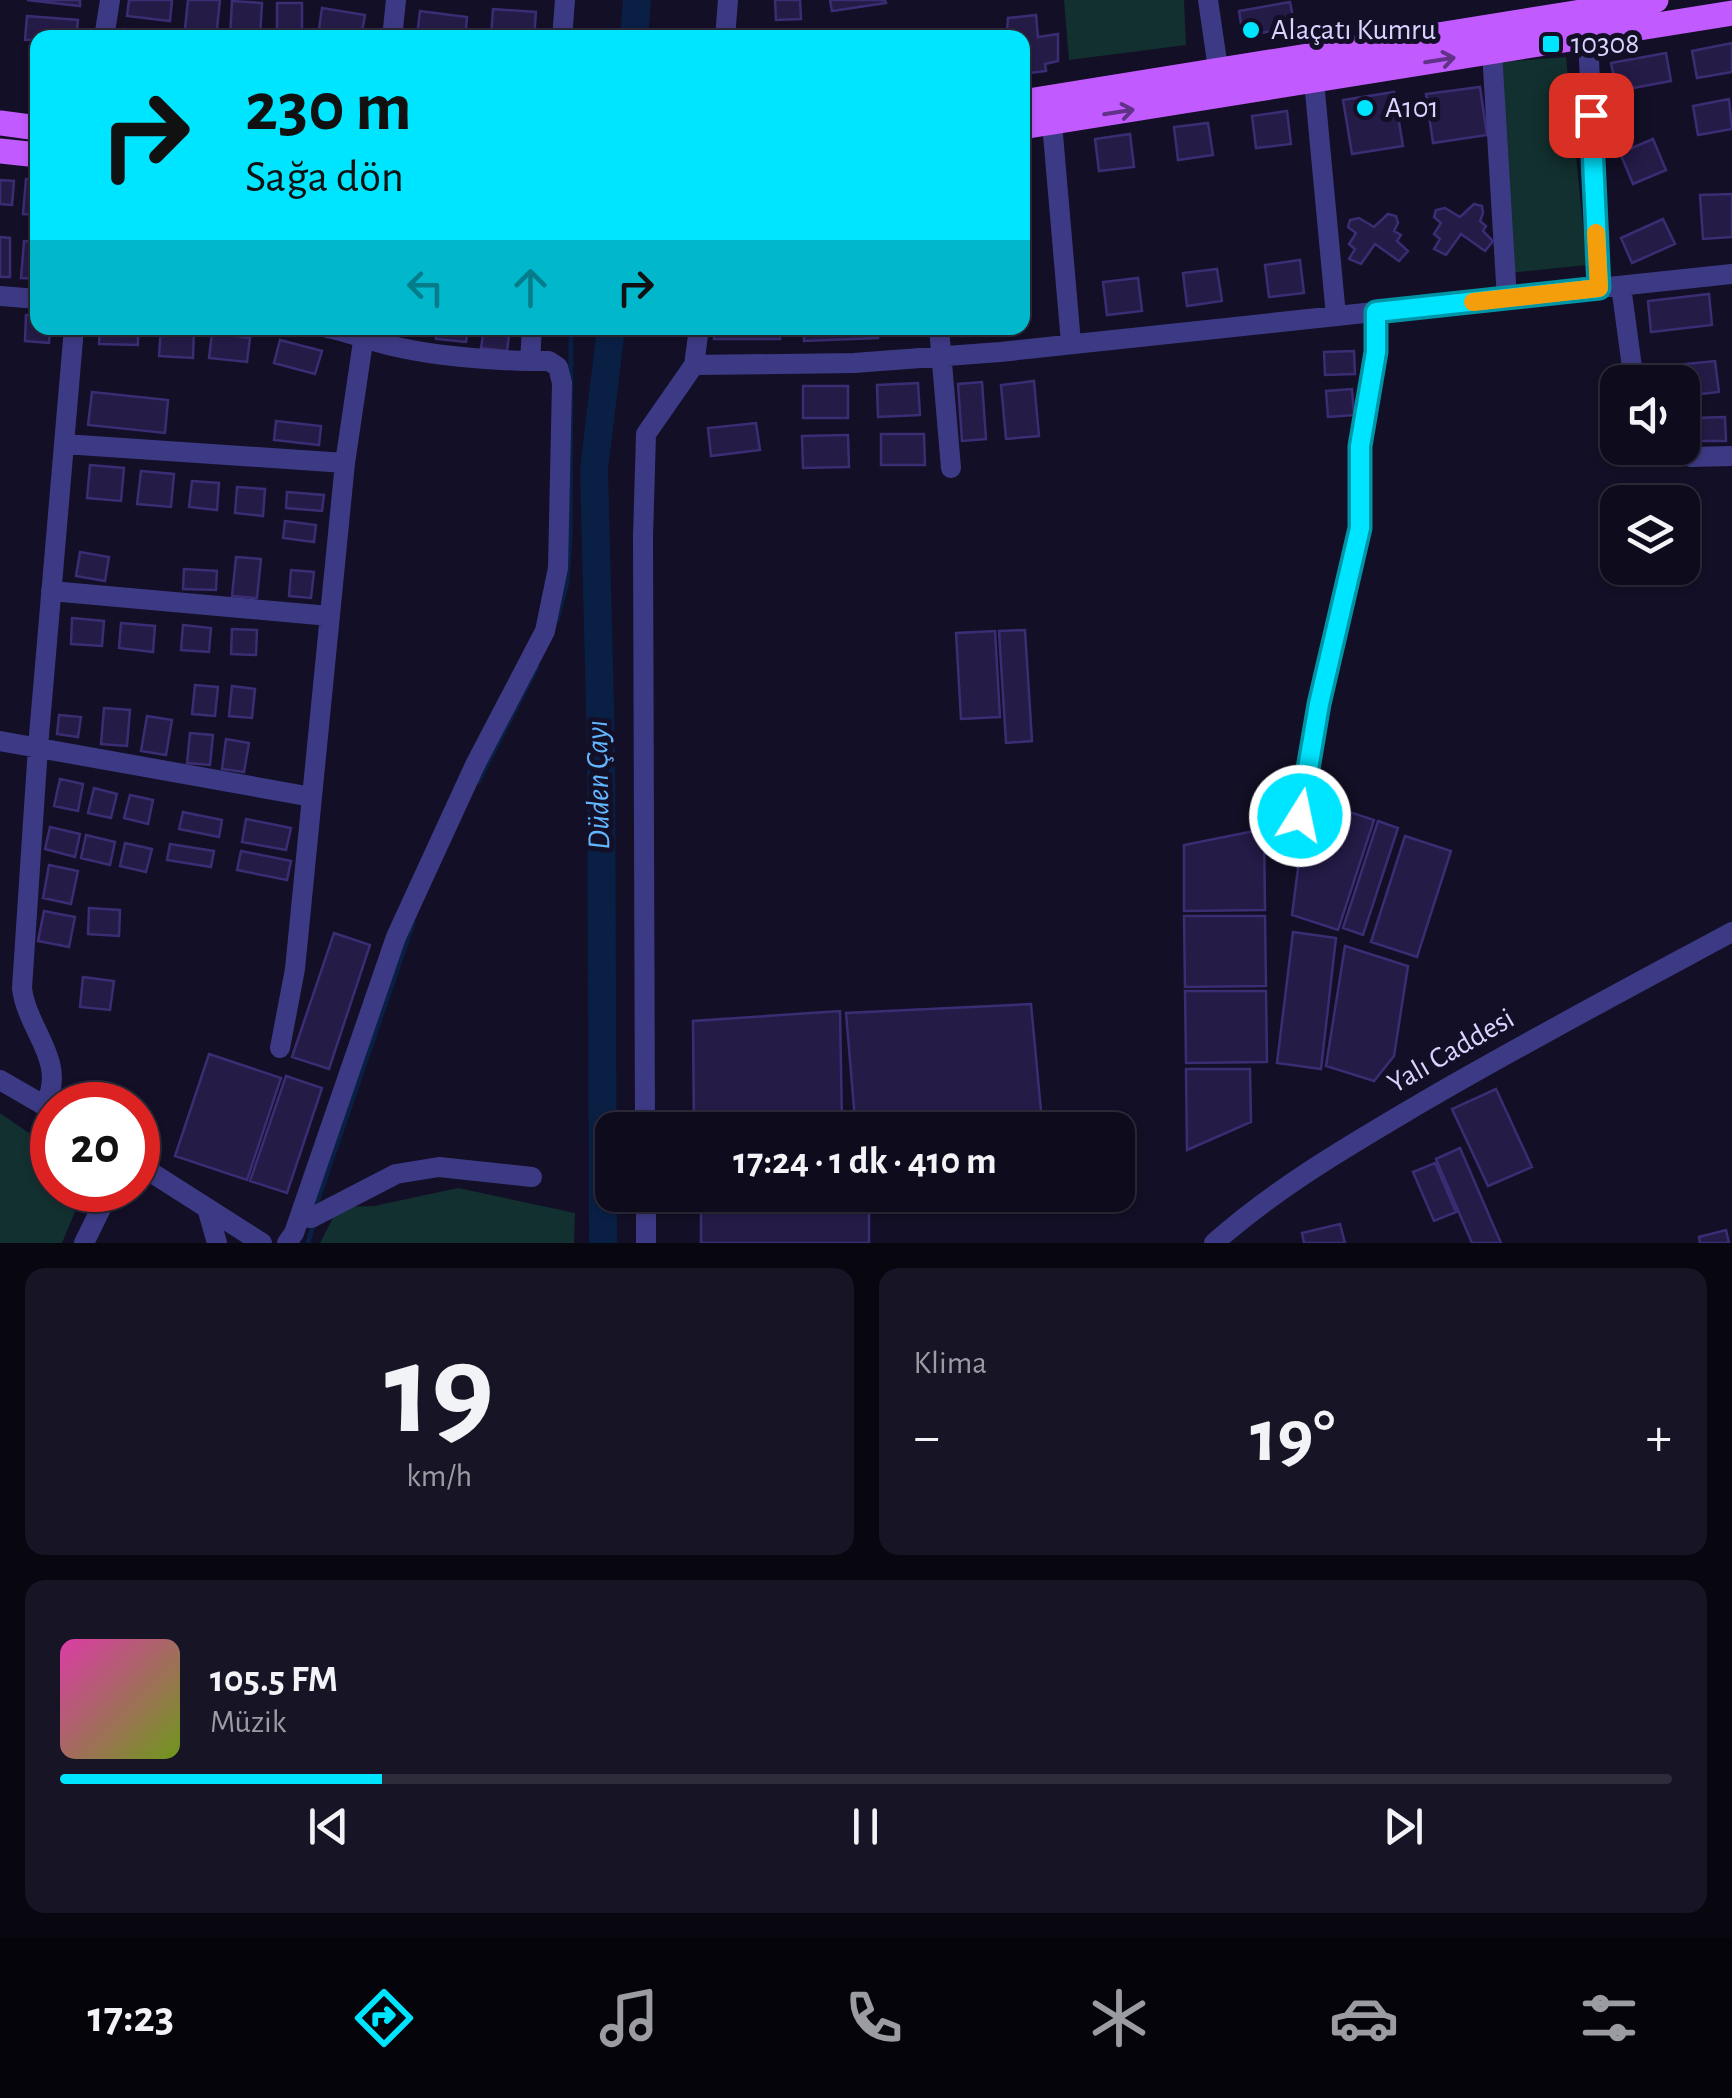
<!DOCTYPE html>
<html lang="tr">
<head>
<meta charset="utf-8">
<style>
	:root { --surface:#0e0b1c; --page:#171425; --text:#f1f3f6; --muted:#9b9ba3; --line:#2e2b3b; --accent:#00e5ff }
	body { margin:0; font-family:"Alegreya Sans",sans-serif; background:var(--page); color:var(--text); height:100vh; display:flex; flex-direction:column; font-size:38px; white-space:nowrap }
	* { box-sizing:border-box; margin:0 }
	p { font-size:32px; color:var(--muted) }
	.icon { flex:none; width:55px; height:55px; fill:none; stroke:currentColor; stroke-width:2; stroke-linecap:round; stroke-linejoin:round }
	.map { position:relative; height:1243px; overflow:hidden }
	.side { display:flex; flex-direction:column; gap:25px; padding:25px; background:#08060f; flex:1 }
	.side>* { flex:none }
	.banner { position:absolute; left:30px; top:30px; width:1000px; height:305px; border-radius:20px; box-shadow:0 2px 8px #0004,0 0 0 2px var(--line); background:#00e5ff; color:#111; overflow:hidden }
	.tools { position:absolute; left:1600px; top:365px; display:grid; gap:20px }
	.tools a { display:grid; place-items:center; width:100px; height:100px; border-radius:20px; background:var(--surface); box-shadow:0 2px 8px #0004,0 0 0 2px var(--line); font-size:50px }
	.speed { position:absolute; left:30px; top:1082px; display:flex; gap:20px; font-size:50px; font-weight:700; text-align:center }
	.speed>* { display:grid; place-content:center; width:130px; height:130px; border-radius:50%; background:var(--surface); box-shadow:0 2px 8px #0004,0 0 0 2px var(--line); line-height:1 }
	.speed .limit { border:15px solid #d22; background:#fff; color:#111 }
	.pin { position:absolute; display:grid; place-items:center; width:85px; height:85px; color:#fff; margin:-42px; border-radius:20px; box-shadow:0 5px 15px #0006 }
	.me { position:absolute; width:110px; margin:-55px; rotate:10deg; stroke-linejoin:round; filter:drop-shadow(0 0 8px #0008) }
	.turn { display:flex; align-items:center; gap:35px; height:210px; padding:0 50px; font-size:45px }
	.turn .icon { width:130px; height:130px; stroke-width:2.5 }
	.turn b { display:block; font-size:70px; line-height:85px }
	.lanes { display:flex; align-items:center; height:95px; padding:0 50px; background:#0003; justify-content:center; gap:50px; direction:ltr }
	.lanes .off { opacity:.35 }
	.big { font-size:75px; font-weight:600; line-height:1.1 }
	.side .card { flex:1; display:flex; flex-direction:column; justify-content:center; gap:15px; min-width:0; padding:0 35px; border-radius:20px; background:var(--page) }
	.side .dial { align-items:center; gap:0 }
	.dial b { font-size:130px; line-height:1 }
	.song { display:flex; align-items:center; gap:30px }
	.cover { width:120px; height:120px; border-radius:15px; background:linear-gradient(135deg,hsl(320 70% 55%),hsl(80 70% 35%)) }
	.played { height:10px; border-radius:5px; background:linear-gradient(90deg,var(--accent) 20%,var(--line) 20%) }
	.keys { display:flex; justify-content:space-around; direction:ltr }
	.heat { display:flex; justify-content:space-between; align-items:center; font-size:55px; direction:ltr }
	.side .tiles { flex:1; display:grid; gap:25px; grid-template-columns:1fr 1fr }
	.card:last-child { grid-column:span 2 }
	.trip { position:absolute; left:595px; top:1112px; width:540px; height:100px; border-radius:20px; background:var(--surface); box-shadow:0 2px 8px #0004,0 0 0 2px var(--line); font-weight:600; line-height:100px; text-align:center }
	.menu { display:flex; height:160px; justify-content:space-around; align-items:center; background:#06040b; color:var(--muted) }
	.menu .icon { width:70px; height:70px }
	.menu .on { color:var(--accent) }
	.menu b { font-size:45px; color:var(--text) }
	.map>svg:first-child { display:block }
	.green { fill:#12302f }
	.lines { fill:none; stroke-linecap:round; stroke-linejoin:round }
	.stream { stroke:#0a1f44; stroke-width:5 }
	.river { stroke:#0a1f44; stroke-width:28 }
	.building { fill:#241b47; stroke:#3b2d73; stroke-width:2.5 }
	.minor { stroke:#3d3a85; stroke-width:20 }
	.major { stroke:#c25bff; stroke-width:25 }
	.oneway { stroke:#623188 }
	.route-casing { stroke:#0095a6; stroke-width:25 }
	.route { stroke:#00e5ff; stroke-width:18 }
	.slow { stroke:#f59e0b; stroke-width:18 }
	.poi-dot { fill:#00e5ff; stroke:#130f26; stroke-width:4 }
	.labels { text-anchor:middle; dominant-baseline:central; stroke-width:10; stroke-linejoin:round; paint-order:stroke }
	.poi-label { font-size:30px; fill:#d9d4ff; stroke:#130f26; text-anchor:start }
	.street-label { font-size:30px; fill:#d9d4ff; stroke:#130f26 }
	.water-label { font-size:32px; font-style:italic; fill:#62b6ff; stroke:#130f26 }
</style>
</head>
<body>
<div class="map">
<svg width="1732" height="1243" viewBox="0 0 1732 1243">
	<rect width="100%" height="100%" fill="#130f26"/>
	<path class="green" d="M1064,0H1184L1186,45L1069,60Z
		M1566,57L1587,265L1510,273L1499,62Z
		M0,1113L52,1149V1190H84L62,1243H0Z
		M458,1188L575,1213L574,1243H320L335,1214L347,1207L374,1206Z"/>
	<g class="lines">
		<path class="stream" d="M557,620L567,582L570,536L571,328
			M478,782L537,667
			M314,1211L413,923
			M308,1243L314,1222"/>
		<path class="river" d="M634,38L637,0
			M603,1243L601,746L594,469L611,328"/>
	</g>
	<path class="building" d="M27,0H80V6Z
		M129,0H172L170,21L127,16Z
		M188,0H220L216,38H184Z
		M775,0H800L801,19L776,20Z
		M830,0H885L886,3L832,11Z
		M232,1L262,3L260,38H230Z
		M1290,2L1295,27L1243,36L1239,11Z
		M277,3H302V38H277Z
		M322,8L365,15L361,38L318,36Z
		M493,9L536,12L534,38H491Z
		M420,11L467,17L465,38L417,36Z
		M1036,15L1038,37L1058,34V61L1045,64L1046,71L1029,73L1022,38H999V35L1007,31L1008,18Z
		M27,16L78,20L76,38L25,40Z
		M124,29L167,35V38H123Z
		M1732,43V72L1697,78L1692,51Z
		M1666,53L1671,81L1617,91L1611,63Z
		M1480,87L1487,135L1433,143L1426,94Z
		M1394,92L1403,146L1352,154L1343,100Z
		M1729,99L1732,129L1698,135L1693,106Z
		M1287,111L1291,144L1256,148L1252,116Z
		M1208,123L1213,155L1178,160L1174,127Z
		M1130,134L1134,167L1099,171L1095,139Z
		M1653,139L1666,170L1633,184L1620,153Z
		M26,179L38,180V215L23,214Z
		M0,180L14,181L12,205L0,204Z
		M1732,194V237L1703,239L1700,195Z
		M1474,204L1482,206L1483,213L1480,221L1486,226L1483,231L1493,241L1485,251L1461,234L1446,255L1434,249L1440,239L1434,234L1441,223L1434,217L1436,210L1445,208L1460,217Z
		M1388,214L1396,216L1398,223L1394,231L1401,235L1397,241L1408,251L1399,261L1375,244L1361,264L1349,259L1355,249L1349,244L1356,233L1348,227L1350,220L1359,218L1374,227Z
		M1663,219L1675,244L1632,263L1621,238Z
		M0,237L10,238V277H0Z
		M24,241L38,242V279L21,278Z
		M1300,260L1304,293L1269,297L1265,265Z
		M1217,269L1222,301L1187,306L1183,273Z
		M1138,278L1142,311L1107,315L1103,282Z
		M1709,294L1712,325L1651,332L1648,301Z
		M26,315L38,316V328H50L49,343L25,341Z
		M100,328H138V345L99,344Z
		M161,328H194L193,358L159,356Z
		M392,328H424V334L391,331Z
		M437,328H468L466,342L436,339Z
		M484,328H510L507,351L481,348Z
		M714,328H780V339H714Z
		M804,328H877L878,338L804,341Z
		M961,328H1010L962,336Z
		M212,333L250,338L247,362L209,358Z
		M280,340L322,351L315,374L274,363Z
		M1354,351L1355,374L1325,375L1324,352Z
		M1715,361L1719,392L1682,396V382H1657L1655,367Z
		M1034,381L1039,436L1006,439L1001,385Z
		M982,382L986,439L962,441L958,384Z
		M918,383L920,415L878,417L877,385Z
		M803,386H848V418H803Z
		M1352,389L1354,415L1328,417L1326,391Z
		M92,392L168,400L165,433L88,425Z
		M1725,417L1726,441H1694L1693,418Z
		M276,421L321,426L319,445L274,440Z
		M756,423L760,450L711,456L708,428Z
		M881,434H924L925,465H881Z
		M848,435L849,467L803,468L802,436Z
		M90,465L124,468L121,501L87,498Z
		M141,471L174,474L171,507L137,504Z
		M192,481L219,483L217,510L189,507Z
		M237,487L265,489L263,516L235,513Z
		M287,492L324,495L322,511L286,508Z
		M285,521L316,525L314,542L283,538Z
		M80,552L109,557L105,581L76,576Z
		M236,557L261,559L257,598L232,596Z
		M184,569L217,571L216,590L183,589Z
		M291,570L314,572L311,598L289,596Z
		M72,618L104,621L102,646L71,644Z
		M121,623L155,626L153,652L119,648Z
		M183,625L211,628L209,652L181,650Z
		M232,629L257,630L256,655L231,654Z
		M1025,630L1032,741L1006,743L999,631Z
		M995,631L1000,717L961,719L956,633Z
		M195,685L218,687L215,716L192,714Z
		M232,686L255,689L252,718L229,716Z
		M104,708L130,710L127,746L101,744Z
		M59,715L81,717L78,737L57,734Z
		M147,716L172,720L166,755L141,751Z
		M190,733L213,735L210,765L187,763Z
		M226,739L249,743L244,772L222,769Z
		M60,779L83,784L78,811L54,806Z
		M94,788L117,794L111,818L88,813Z
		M130,795L153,800L148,824L124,818Z
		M1316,801L1374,820L1338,930L1292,915L1301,845Z
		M183,812L222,820L219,837L179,829Z
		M246,819L291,828L286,850L242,842Z
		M1378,821L1398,828L1363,935L1343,928Z
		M50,827L80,834L75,857L45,849Z
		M1264,829L1265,910L1184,911V845Z
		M86,835L115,842L110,865L81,858Z
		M1405,836L1451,851L1417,957L1371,942Z
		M125,843L152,849L146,872L120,866Z
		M170,844L214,851L211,867L167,860Z
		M241,851L291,861L287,880L237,870Z
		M49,865L78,871L71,904L43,898Z
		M89,908L120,910L119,936L88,934Z
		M44,911L75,917L69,947L38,941Z
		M1184,916H1265L1266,986L1185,987Z
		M1293,932L1336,938L1321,1069L1277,1063Z
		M334,933L370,945L329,1069L292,1057Z
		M1345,946L1408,966L1394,1056L1374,1081L1326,1066Z
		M83,977L114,981L110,1010L80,1007Z
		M1185,991H1266L1267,1062L1186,1063Z
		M1031,1004L1041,1111L855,1120L846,1013Z
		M840,1011L842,1123L694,1130L693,1021Z
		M209,1054L281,1078L247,1180L175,1156Z
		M1186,1069H1250L1251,1122L1187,1150Z
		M286,1076L322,1088L287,1193L250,1181Z
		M1496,1089L1532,1167L1488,1186L1452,1109Z
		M1460,1148L1501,1243H1472L1436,1159Z
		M1435,1163L1456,1212L1434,1221L1413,1172Z
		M701,1195H869V1243H701Z
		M1340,1224L1345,1243H1304L1302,1233Z
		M1726,1230L1729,1243H1700L1699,1237Z"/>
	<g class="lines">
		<path class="minor" d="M1208,0L1220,82
			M1588,37L1599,288L1732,274
			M104,38L110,0
			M392,38L396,0
			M562,38L565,0
			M725,38L728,0
			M1492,52L1507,299
			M1314,81L1336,316
			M1052,123L1071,343
			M1621,286L1634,382
			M0,296L38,299
			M327,328C348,332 367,340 388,345C433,356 484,360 530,361L532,328
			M699,328L694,365L854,363L1000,352L1599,288
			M939,328L951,468
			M64,444L345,463
			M1682,447L1691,457L1732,456
			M51,591L330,616
			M0,741L312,797
			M1300,815L1319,704L1360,529V446L1376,351V312
			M280,1048L295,969L345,463L365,328
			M0,1080L52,1110
			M45,1105C68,1061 27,1031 22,988L38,747L74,328
			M645,1130L643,537L646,434L694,365
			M138,1164L262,1243
			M646,1195V1243
			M207,1208L217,1243
			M300,1217L311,1218L396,1174L439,1167L532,1177
			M84,1243L110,1190
			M287,1243L294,1233L396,937L475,765L545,631L558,568L562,383L558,367L549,361H530
			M1214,1243C1276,1188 1345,1148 1416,1106C1520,1045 1626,989 1732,932"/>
		<path class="major" d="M1022,102L1656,0
			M0,123L38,128
			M1022,127L1732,13
			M0,151L38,155"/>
	</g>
	<defs><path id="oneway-shaft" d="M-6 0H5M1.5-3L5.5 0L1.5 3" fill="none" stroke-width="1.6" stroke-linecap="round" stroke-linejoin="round" transform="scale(2.5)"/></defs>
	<g class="oneway">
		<use href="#oneway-shaft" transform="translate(1440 60) rotate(-9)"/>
		<use href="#oneway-shaft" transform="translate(1119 112) rotate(-9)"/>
	</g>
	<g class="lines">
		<g class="route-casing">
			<path id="route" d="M1300,816L1319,704L1360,528V446L1376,352V312L1599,288L1591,115"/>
		</g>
		<use href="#route" class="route"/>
		<path class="slow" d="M1473,302L1599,288L1596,233"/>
	</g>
	<g class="poi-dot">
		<circle cx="1251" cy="30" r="10"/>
		<rect x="1541" y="34" width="20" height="20" rx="5"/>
		<circle cx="1365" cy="108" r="10"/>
	</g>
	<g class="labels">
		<g class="poi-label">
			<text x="1271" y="30">Alaçatı Kumru</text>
			<text x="1571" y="44">10308</text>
			<text x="1385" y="108">A101</text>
		</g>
		<g class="street-label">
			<text transform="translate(1451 1051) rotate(-30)">Yalı Caddesi</text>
		</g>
		<g class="water-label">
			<text transform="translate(598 785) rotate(-91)">Düden Çayı</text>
		</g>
	</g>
</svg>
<div class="tools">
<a><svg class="icon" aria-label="sound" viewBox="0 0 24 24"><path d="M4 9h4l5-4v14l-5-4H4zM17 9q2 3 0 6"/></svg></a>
<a><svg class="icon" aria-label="layers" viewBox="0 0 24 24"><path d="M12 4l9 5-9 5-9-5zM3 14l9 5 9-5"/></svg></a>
</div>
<div class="speed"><div class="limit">20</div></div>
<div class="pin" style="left:1591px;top:115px;background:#d93025"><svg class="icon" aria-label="arrive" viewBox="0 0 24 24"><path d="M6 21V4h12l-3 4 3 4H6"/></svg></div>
<svg class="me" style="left:1300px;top:816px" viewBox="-20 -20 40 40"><circle r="17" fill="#00e5ff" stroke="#fff" stroke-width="3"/><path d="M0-11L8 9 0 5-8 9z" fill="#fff"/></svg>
<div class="trip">17:24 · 1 dk · 410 m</div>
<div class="banner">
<div class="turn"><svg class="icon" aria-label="right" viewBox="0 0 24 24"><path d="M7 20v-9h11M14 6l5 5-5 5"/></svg><div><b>230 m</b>Sağa dön</div></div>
<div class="lanes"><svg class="icon off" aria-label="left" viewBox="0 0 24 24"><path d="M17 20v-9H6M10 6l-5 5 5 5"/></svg><svg class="icon off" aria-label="ahead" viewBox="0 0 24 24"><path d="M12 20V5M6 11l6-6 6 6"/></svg><svg class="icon" aria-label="right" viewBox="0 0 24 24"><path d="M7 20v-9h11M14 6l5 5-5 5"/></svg></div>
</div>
</div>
<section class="side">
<div class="tiles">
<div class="card dial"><b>19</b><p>km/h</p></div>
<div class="card"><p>Klima</p>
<div class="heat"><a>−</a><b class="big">19°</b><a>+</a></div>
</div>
<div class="card">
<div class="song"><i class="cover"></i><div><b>105.5 FM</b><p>Müzik</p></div></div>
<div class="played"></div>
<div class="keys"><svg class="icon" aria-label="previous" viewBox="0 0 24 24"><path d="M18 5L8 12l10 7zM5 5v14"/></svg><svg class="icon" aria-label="pause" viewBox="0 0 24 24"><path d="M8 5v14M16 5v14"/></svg><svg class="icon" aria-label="next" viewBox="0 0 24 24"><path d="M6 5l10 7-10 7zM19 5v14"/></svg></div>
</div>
</div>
</section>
<nav class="menu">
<b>17:23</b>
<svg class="icon on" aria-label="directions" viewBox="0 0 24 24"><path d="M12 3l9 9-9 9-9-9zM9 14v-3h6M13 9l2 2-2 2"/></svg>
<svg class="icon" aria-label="music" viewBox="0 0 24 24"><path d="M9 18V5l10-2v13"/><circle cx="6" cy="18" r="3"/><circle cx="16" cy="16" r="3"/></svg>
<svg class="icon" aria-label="phone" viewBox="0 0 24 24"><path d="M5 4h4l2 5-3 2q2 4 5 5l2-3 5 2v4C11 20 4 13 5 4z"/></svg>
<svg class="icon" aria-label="climate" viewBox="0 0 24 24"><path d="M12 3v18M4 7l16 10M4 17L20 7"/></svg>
<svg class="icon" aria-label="car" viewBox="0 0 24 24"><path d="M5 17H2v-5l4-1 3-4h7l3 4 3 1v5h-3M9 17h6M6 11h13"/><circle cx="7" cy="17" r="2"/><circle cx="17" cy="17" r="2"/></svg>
<svg class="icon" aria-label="filters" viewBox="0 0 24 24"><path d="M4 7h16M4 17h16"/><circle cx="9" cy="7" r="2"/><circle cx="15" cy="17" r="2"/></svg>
</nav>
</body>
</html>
